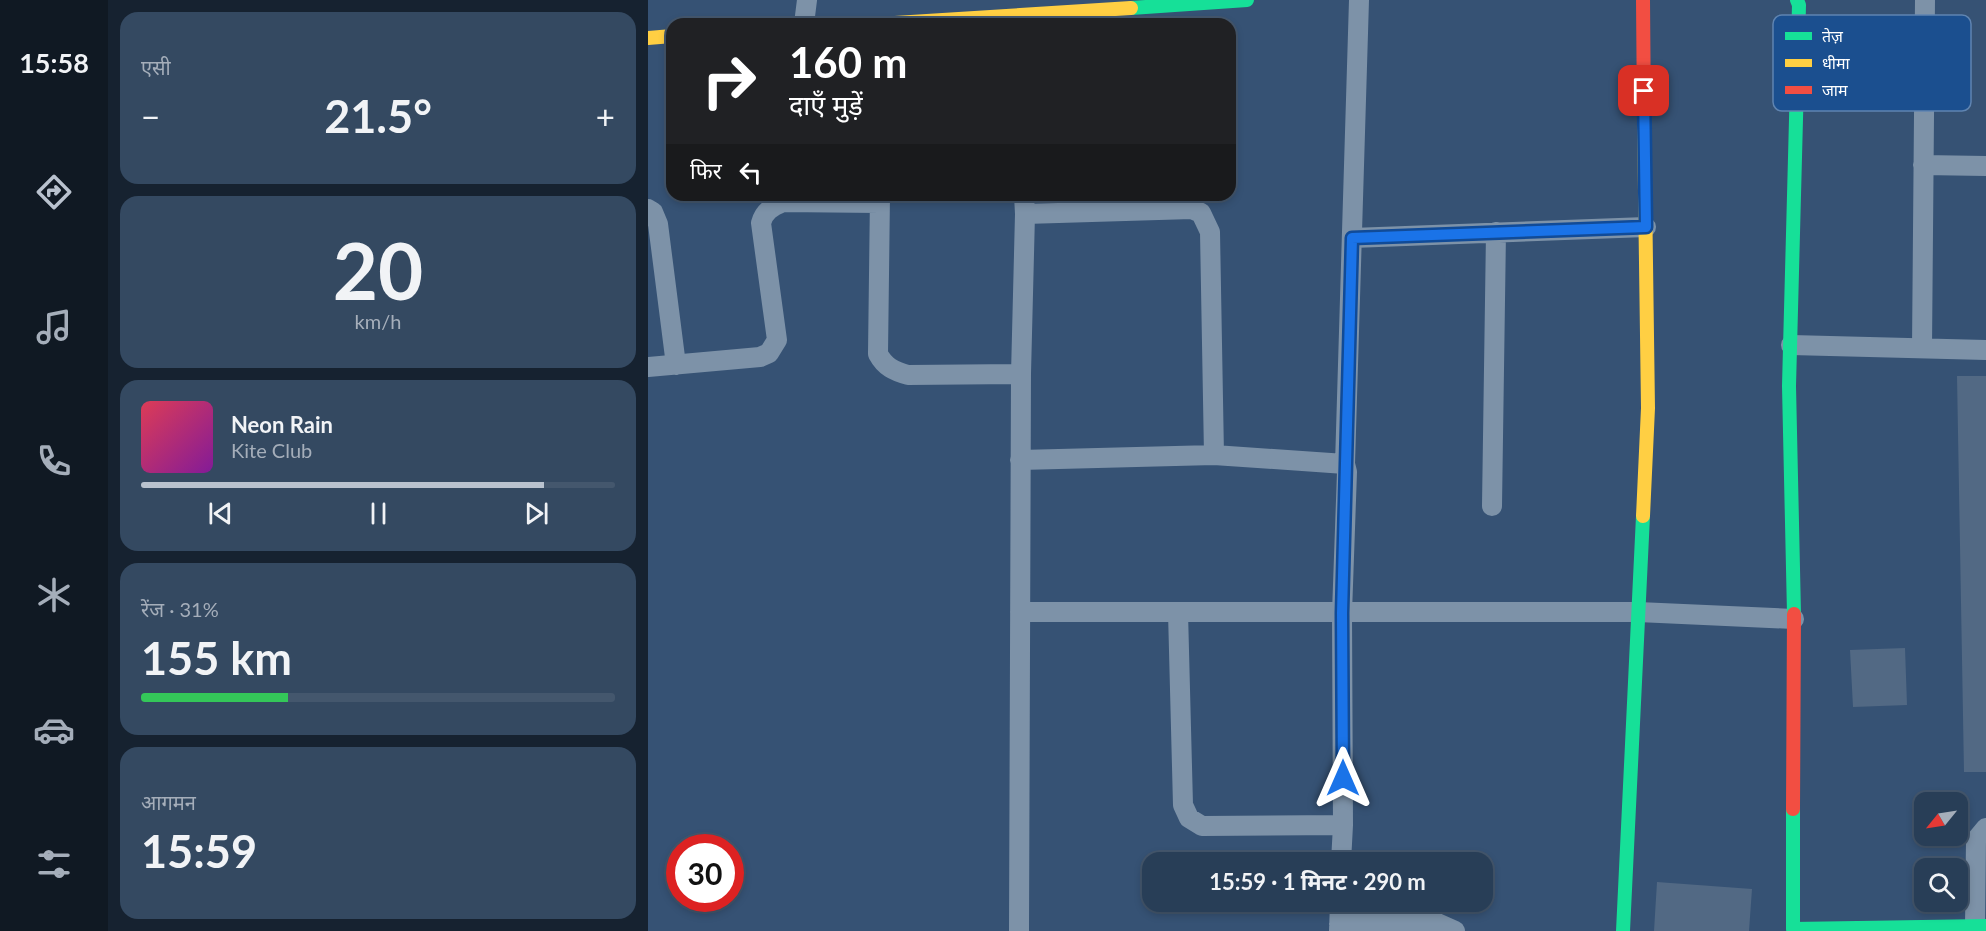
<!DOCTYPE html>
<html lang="hi">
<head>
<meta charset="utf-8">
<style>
	:root { --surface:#283e57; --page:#344961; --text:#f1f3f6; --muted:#a5aeba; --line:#44576d; --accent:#b9c2ce }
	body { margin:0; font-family:Lato,"Noto Sans Devanagari",sans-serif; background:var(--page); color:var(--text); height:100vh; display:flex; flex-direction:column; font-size:22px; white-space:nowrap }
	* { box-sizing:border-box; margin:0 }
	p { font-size:20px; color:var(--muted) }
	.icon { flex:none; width:33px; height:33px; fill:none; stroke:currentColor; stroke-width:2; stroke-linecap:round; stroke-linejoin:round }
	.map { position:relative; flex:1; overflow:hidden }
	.details { display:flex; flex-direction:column; gap:12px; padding:12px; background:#162230; width:540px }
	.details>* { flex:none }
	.hud { position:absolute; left:18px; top:18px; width:570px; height:183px; border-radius:18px; box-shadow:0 3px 9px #0003,0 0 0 2px var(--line); background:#202124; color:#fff; overflow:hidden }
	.needle { width:39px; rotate:240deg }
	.buttons { position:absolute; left:1266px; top:792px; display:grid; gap:12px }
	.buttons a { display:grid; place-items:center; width:54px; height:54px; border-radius:12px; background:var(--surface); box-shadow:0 3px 9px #0003,0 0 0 2px var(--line); font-size:30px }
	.speed { position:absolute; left:18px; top:834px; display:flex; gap:12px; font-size:30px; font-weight:700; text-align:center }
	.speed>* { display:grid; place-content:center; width:78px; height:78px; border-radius:50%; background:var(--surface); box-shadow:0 3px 9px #0003,0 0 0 2px var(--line); line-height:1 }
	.speed .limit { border:9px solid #d22; background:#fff; color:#111 }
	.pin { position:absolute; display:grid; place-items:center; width:51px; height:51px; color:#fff; margin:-26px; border-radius:12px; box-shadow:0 3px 9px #0006 }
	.me { position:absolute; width:66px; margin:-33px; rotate:0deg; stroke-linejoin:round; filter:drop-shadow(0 0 4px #0008) }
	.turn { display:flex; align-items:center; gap:21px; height:126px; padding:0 24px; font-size:27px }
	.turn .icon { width:78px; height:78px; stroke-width:2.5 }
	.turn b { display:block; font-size:42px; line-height:51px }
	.then { display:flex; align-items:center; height:57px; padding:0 24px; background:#0003; gap:12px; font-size:22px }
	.big { font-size:45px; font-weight:700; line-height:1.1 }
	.details .tile { flex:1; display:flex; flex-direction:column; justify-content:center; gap:9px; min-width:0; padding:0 21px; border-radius:18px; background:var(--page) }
	.details .dial { align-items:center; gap:0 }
	.dial b { font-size:78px; line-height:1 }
	.song { display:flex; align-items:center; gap:18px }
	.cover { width:72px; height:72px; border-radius:9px; background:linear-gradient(135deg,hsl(350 70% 55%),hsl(290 70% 35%)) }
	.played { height:6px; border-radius:3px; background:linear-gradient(90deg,var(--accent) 85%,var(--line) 85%) }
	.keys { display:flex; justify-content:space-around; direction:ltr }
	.heat { display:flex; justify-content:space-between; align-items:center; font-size:33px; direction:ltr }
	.charge { height:9px; border-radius:4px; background:linear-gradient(90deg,#34c759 31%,var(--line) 0) }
	.trip { position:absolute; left:494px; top:852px; width:351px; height:60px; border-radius:18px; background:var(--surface); box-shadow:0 3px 9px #0003,0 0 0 2px var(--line); font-weight:700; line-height:60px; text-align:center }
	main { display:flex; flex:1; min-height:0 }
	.tabs { display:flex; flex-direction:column; width:108px; justify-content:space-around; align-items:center; background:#101923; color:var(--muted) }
	.tabs .icon { width:42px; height:42px }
	.tabs .on { color:var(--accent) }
	.tabs b { font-size:27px; color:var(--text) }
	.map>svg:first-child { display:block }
	.building { fill:#526984 }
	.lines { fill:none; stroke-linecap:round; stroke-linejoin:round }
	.street { stroke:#7d92a8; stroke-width:20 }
	.fast { stroke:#16e098; stroke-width:14 }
	.slow { stroke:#ffcf43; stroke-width:14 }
	.jam { stroke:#f24e42; stroke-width:14 }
	.route-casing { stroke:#114b97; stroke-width:15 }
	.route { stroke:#1a73e8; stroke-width:10 }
	.key { fill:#1b4f8f; stroke:#5f84b1; stroke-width:1.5 }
	.key-label { font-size:16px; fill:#fff }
</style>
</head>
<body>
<main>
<nav class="tabs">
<b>15:58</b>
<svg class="icon on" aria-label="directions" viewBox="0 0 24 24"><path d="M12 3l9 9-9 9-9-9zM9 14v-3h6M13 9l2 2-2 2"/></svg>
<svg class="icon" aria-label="music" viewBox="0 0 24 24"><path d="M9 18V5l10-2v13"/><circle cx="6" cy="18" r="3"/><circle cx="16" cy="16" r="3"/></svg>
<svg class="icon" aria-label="phone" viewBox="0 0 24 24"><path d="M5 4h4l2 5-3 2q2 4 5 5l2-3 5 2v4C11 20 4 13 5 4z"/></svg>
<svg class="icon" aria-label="climate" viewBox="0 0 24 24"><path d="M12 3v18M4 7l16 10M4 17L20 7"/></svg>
<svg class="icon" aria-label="car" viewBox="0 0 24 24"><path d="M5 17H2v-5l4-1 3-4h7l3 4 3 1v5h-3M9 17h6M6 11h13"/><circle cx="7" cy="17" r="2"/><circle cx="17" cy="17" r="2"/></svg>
<svg class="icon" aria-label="filters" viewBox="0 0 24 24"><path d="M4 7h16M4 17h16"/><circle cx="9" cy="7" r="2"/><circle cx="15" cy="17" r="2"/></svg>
</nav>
<section class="details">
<div class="tile"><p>एसी</p>
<div class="heat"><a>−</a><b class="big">21.5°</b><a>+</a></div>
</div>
<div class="tile dial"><b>20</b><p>km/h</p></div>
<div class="tile">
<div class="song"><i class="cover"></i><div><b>Neon Rain</b><p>Kite Club</p></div></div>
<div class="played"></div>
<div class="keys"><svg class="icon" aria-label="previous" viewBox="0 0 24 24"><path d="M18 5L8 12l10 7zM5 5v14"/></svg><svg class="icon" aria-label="pause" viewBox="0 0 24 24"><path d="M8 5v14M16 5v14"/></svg><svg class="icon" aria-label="next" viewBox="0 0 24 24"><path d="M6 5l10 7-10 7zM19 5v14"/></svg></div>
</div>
<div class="tile"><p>रेंज · 31%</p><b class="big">155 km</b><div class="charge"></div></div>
<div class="tile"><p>आगमन</p><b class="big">15:59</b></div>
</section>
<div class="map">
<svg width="1338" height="931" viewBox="0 0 1338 931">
	<rect width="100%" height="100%" fill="#365274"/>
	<path class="building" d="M1309,376H1338V772H1316Z
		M1257,648L1259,705L1205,707L1202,650Z
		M1009,882L1104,889L1101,931H1006Z"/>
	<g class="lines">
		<path class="street" d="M156,24L159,0
			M1275,165L1338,166
			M232,195L230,354C237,367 246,371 260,375L373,374
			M0,209L5,212L10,224L28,365
			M377,214L544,209L553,213L562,232L566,455
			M704,238L998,227
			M1143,345L1338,350
			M1274,348L1277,0
			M0,367L112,357L121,353L129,340L113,223C116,211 124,207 135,202L232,203
			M372,460L566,455L697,464L699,472L694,613L695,825L693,862
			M697,464L711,0
			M844,506L848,232
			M372,612H990L1146,619
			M530,612L535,805L541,818L554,826L695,825
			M691,924L789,923L807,931
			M1327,926L1328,840L1338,828
			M371,931L373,374L377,214L376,195
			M691,931L692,902"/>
		<path class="fast" d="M483,8L599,0
			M1146,614L1141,386L1151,5L1149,0
			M1145,809V929L1338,926
			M975,931L995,516"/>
		<path class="slow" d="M231,24L483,8
			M0,38L24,36
			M995,516L1000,408L996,118"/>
		<path class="jam" d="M995,0L996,118
			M1145,809L1146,614"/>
	</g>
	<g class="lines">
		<g class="route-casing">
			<path id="route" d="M695,778L694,613L704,238L998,227L996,91"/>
		</g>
		<use href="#route" class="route"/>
	</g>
	<rect x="1125" y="15" width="198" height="96" rx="9" class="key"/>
	<rect x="1137" y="32" width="27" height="8" fill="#16e098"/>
	<rect x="1137" y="59" width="27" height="8" fill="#ffcf43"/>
	<rect x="1137" y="86" width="27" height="8" fill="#f24e42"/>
	<g class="key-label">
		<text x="1174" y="42">तेज़</text>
		<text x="1174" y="69">धीमा</text>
		<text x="1174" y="96">जाम</text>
	</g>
</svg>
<div class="buttons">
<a><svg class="needle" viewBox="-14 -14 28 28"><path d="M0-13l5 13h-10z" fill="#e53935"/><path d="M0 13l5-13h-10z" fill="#a5aeba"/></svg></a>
<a><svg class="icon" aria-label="search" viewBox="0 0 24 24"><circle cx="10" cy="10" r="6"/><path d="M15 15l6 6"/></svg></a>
</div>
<div class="speed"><div class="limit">30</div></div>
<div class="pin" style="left:996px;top:91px;background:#d93025"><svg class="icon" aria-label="arrive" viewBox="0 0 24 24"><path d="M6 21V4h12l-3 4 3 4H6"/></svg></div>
<svg class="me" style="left:695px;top:778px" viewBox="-20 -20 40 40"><path d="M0-17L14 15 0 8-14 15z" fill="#1a73e8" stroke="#fff" stroke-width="4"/></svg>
<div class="trip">15:59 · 1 मिनट · 290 m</div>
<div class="hud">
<div class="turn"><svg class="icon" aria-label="right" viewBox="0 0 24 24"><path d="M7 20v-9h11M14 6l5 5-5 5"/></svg><div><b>160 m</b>दाएँ मुड़ें</div></div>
<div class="then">फिर<svg class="icon" aria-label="left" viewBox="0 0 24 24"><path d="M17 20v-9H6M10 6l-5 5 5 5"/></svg></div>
</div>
</div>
</main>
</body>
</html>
